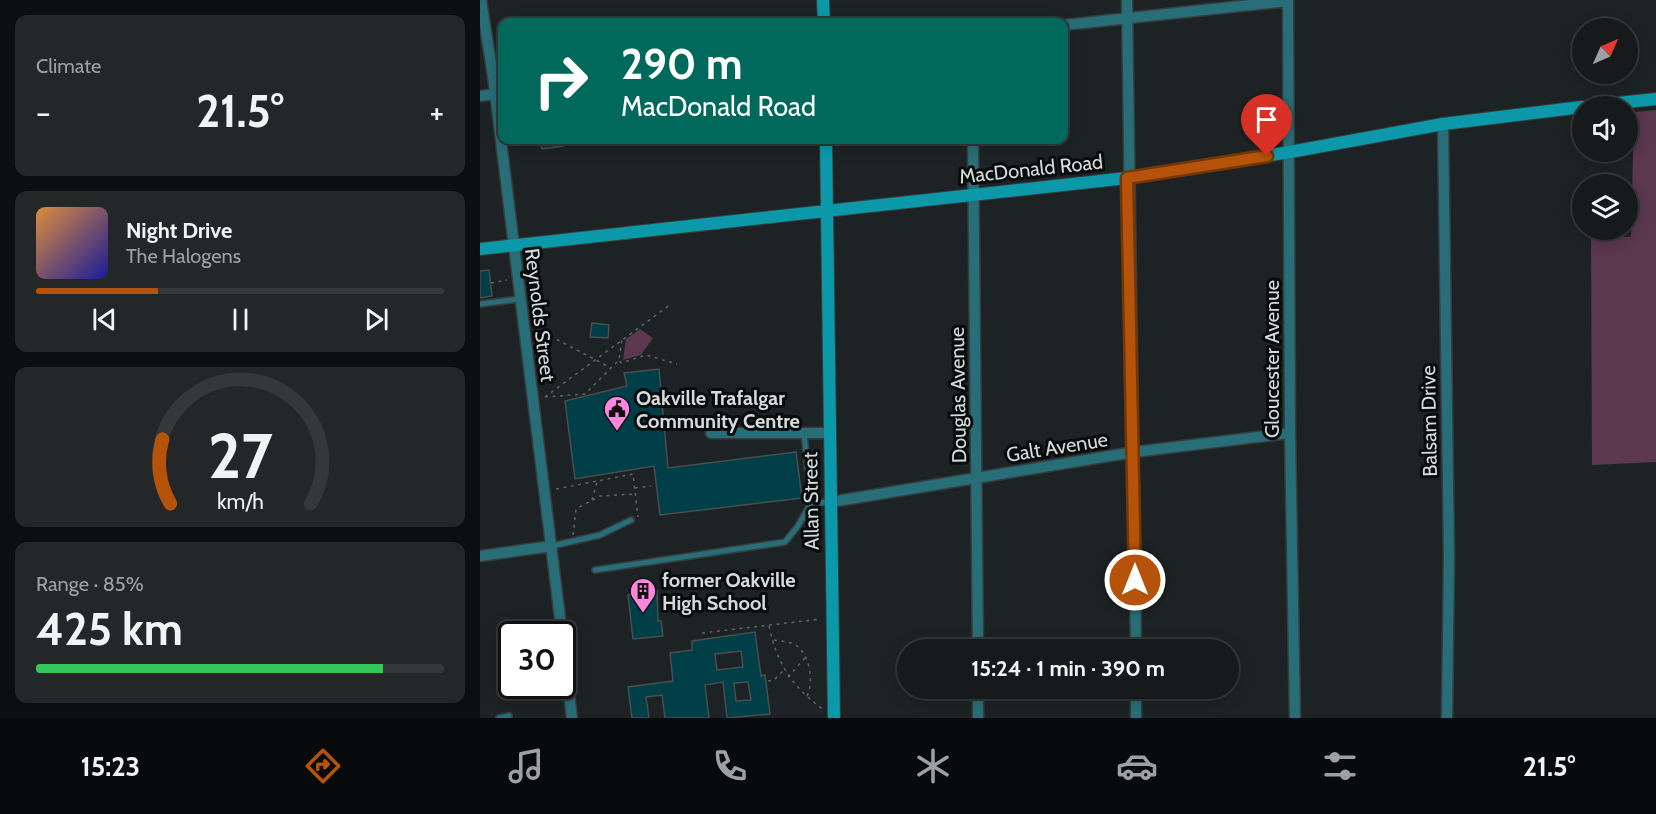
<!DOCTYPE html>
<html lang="en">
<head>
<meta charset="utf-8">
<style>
	:root { --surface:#161a1b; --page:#232728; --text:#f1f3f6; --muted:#9ea1a3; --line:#35383a; --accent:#b45309 }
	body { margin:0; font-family:Cabin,sans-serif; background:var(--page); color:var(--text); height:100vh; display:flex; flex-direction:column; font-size:22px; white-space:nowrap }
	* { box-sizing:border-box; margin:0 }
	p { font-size:20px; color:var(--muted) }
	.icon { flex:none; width:33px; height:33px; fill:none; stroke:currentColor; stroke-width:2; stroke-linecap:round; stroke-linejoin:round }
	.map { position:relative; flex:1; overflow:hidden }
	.drawer { display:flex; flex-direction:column; gap:15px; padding:15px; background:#0c0e0f; width:480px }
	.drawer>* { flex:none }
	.hud { position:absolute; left:18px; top:18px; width:570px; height:126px; border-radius:12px; box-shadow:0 3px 15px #0003,0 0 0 2px var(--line); background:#00695c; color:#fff; overflow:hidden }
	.needle { width:39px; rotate:45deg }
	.buttons { position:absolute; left:1092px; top:18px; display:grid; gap:12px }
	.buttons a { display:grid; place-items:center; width:66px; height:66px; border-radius:50%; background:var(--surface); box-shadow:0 3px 15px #0003,0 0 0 2px var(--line); font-size:30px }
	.speed { position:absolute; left:18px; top:621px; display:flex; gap:12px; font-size:30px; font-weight:700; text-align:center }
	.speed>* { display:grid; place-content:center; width:78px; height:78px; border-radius:50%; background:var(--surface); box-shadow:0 3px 15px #0003,0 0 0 2px var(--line); line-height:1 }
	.speed .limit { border:3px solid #111; border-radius:9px; background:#fff; color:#111 }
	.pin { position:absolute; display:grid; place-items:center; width:51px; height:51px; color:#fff; margin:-62px -26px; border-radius:50% 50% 50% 0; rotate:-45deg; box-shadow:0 0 6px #0007 }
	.pin .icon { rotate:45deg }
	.me { position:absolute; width:66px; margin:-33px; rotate:0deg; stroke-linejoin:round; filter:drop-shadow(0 0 4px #0008) }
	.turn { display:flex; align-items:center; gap:21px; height:126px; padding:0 24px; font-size:27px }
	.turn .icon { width:78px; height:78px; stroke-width:2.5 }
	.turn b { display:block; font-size:42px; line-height:51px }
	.big { font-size:45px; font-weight:700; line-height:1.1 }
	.drawer .widget { flex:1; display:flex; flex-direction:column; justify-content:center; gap:9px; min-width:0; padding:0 21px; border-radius:12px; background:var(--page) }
	.drawer .dial { align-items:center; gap:0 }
	.dial svg { height:156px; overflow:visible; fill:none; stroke:var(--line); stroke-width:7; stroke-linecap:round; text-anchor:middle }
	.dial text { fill:var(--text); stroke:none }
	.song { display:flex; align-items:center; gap:18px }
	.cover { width:72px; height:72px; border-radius:9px; background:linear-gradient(135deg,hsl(30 70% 55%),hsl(240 70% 35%)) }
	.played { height:6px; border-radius:3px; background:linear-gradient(90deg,var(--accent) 30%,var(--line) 30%) }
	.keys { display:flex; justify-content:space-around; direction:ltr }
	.heat { display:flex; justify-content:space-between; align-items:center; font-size:33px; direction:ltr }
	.charge { height:9px; border-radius:4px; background:linear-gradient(90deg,#34c759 85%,var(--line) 0) }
	.trip { position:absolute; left:417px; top:639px; width:342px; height:60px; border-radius:30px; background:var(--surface); box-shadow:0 3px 15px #0003,0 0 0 2px var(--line); font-weight:700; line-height:60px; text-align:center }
	.menu { display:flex; height:96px; justify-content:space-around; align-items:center; background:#090a0b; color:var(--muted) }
	.menu .icon { width:42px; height:42px }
	.menu .selected { color:var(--accent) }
	.menu b { font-size:27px; color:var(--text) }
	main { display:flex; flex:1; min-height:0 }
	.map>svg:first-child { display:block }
	.green { fill:#5b3750 }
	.building { fill:#003f47; stroke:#484f50; stroke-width:1.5; fill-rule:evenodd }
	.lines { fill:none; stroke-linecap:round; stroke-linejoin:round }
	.lane-casing { stroke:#373d3e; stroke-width:8 }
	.street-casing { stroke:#373d3e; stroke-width:13 }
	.secondary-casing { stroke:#373d3e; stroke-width:14 }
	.path { stroke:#5e6465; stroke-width:1.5; stroke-dasharray:3 4.5; stroke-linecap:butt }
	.lane { stroke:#286e78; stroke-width:5 }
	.street { stroke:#286e78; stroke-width:10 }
	.secondary { stroke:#0b99aa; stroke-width:12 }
	.route-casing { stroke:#753606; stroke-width:15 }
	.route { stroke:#b45309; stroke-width:10 }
	.labels { text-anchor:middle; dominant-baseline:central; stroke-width:6; stroke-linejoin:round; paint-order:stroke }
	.street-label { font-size:20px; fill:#d6dadb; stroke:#090c0c }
	.poi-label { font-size:20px; font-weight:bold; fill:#d6dadb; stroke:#090c0c; text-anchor:start }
</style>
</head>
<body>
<main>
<section class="drawer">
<div class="widget"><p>Climate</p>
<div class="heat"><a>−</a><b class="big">21.5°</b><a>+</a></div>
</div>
<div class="widget">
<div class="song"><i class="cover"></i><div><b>Night Drive</b><p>The Halogens</p></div></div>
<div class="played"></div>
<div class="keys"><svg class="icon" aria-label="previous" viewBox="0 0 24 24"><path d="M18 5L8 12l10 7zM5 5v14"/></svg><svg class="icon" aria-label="pause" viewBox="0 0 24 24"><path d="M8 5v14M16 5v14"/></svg><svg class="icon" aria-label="next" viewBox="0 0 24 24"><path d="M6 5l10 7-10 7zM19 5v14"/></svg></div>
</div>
<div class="widget dial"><svg viewBox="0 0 100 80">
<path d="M14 69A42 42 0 1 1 86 69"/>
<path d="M14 69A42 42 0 0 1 10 36" stroke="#b45309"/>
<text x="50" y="56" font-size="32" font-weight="700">27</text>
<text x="50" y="72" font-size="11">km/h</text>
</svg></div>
<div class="widget"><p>Range · 85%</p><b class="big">425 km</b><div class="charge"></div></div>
</section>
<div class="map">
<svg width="1176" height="718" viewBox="0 0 1176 718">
	<rect width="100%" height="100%" fill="#1d2324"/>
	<path class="green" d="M1176,110V462L1112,465L1111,236L1151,237L1154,112Z
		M160,329L173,338L161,355L143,360L146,339Z"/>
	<path class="building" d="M60,140H82L83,146L62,149Z
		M9,270L12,296L0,298V271Z
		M112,323L129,325L128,338L110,337Z
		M179,369L188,468L316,452L322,498L180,515L174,466L95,479L85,401L147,386L144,373Z
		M177,591L178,621H181L183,636L153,639L148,595Z
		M275,632L281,676L285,675L290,714L247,718L243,682L225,685L229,718H185L182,695L166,697L169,718H152L148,687L193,681L190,653L212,650V641ZM261,651L263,667L237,670L235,654ZM268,682L271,700L256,701L254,683Z"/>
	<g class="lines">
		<g class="lane-casing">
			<path id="lane" d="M0,304L39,299
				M324,433L331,503
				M72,546L120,535L151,520
				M115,570L305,542L318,526L331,503L351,502
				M19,718L29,716"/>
		</g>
		<g class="street-casing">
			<path id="street" d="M1,0L13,76L82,634
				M647,0L656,650
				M584,25L808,1L810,433L815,718
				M0,96L22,93
				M963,124L969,556L967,718
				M493,140L498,650
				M231,433H350
				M351,502L654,452L810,433
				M0,556L72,546
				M82,635L92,718
				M498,688V718
				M656,688V718"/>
		</g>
		<g class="secondary-casing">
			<path id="secondary" d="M343,0L344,22
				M1109,106L1176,99
				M346,140L354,718
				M0,249L647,178L810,152L963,124L1102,107"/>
		</g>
		<path class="path" d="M11,283L27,280
			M57,329L131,368
			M140,361L141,363L166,355L197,364
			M65,397L191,304
			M65,397L105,394L139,360L142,339
			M155,488L171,486
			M76,489L153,474L158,517
			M112,500L117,482
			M93,535L96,509L120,496L155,494
			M289,626C297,664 312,687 344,710
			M222,633L341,619
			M294,640C301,641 312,642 317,646C330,656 334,682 327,696
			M308,677L325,658
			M288,681L294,680L303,671"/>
		<use href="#lane" class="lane"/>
		<use href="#street" class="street"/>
		<use href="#secondary" class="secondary"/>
	</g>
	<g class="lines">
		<g class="route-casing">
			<path id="route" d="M655,580L647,178L787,156"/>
		</g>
		<use href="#route" class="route"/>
	</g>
	<defs>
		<g id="civic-pin" transform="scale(1.35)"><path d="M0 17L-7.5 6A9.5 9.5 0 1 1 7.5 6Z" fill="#ff85df" stroke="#090c0c"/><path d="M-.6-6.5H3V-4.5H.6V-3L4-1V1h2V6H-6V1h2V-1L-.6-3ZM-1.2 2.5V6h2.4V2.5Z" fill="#111"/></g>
		<g id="building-pin" transform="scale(1.35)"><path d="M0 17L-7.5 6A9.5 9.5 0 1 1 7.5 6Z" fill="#ff85df" stroke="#090c0c"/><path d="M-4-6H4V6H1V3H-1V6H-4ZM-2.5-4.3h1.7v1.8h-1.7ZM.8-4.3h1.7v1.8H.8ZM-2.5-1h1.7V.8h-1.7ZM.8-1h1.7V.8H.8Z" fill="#111"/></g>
	</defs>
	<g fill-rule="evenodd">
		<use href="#civic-pin" x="137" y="409"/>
		<use href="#building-pin" x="163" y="591"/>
	</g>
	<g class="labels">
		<g class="street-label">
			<text transform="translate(551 169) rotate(-6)">MacDonald Road</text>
			<text transform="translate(60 315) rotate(83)">Reynolds Street</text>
			<text transform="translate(792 359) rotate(-90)">Gloucester Avenue</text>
			<text transform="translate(478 395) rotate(-91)">Douglas Avenue</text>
			<text transform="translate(949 421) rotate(-91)">Balsam Drive</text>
			<text transform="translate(577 447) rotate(-9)">Galt Avenue</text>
			<text transform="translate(331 501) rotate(-91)">Allan Street</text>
		</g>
		<g class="poi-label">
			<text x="156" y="398">Oakville Trafalgar<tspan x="156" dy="23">Community Centre</tspan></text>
			<text x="182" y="580">former Oakville<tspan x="182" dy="23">High School</tspan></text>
		</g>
	</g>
</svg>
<div class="buttons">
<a><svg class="needle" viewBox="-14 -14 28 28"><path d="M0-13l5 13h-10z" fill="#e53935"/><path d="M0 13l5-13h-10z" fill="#9ea1a3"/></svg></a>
<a><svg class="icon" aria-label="sound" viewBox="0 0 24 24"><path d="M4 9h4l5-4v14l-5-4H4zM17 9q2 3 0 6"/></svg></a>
<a><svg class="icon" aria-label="layers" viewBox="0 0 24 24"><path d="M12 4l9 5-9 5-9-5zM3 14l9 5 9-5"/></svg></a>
</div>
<div class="speed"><div class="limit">30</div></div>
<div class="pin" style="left:787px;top:156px;background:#d93025"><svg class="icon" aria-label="arrive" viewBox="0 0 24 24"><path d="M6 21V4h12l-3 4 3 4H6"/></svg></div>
<svg class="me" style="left:655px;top:580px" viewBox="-20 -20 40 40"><circle r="17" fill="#b45309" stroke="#fff" stroke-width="3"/><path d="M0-11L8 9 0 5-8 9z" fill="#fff"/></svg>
<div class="trip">15:24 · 1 min · 390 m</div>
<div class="hud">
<div class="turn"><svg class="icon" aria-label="right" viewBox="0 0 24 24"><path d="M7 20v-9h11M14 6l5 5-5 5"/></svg><div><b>290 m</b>MacDonald Road</div></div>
</div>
</div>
</main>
<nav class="menu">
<b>15:23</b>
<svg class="icon selected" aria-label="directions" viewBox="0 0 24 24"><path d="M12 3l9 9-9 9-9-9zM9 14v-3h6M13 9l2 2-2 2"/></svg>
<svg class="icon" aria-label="music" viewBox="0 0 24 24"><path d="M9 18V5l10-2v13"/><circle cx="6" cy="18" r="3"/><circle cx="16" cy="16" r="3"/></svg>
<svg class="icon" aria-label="phone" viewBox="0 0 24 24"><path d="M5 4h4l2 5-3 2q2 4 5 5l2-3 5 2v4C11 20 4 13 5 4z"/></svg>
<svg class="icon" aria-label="climate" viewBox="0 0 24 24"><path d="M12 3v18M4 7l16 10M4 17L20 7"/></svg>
<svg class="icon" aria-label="car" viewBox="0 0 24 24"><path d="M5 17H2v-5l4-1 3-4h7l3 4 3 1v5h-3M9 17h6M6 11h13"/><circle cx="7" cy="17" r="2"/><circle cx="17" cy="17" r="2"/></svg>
<svg class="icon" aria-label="filters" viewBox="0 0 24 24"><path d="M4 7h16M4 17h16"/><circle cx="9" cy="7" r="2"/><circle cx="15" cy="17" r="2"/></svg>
<b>21.5°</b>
</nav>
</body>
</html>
